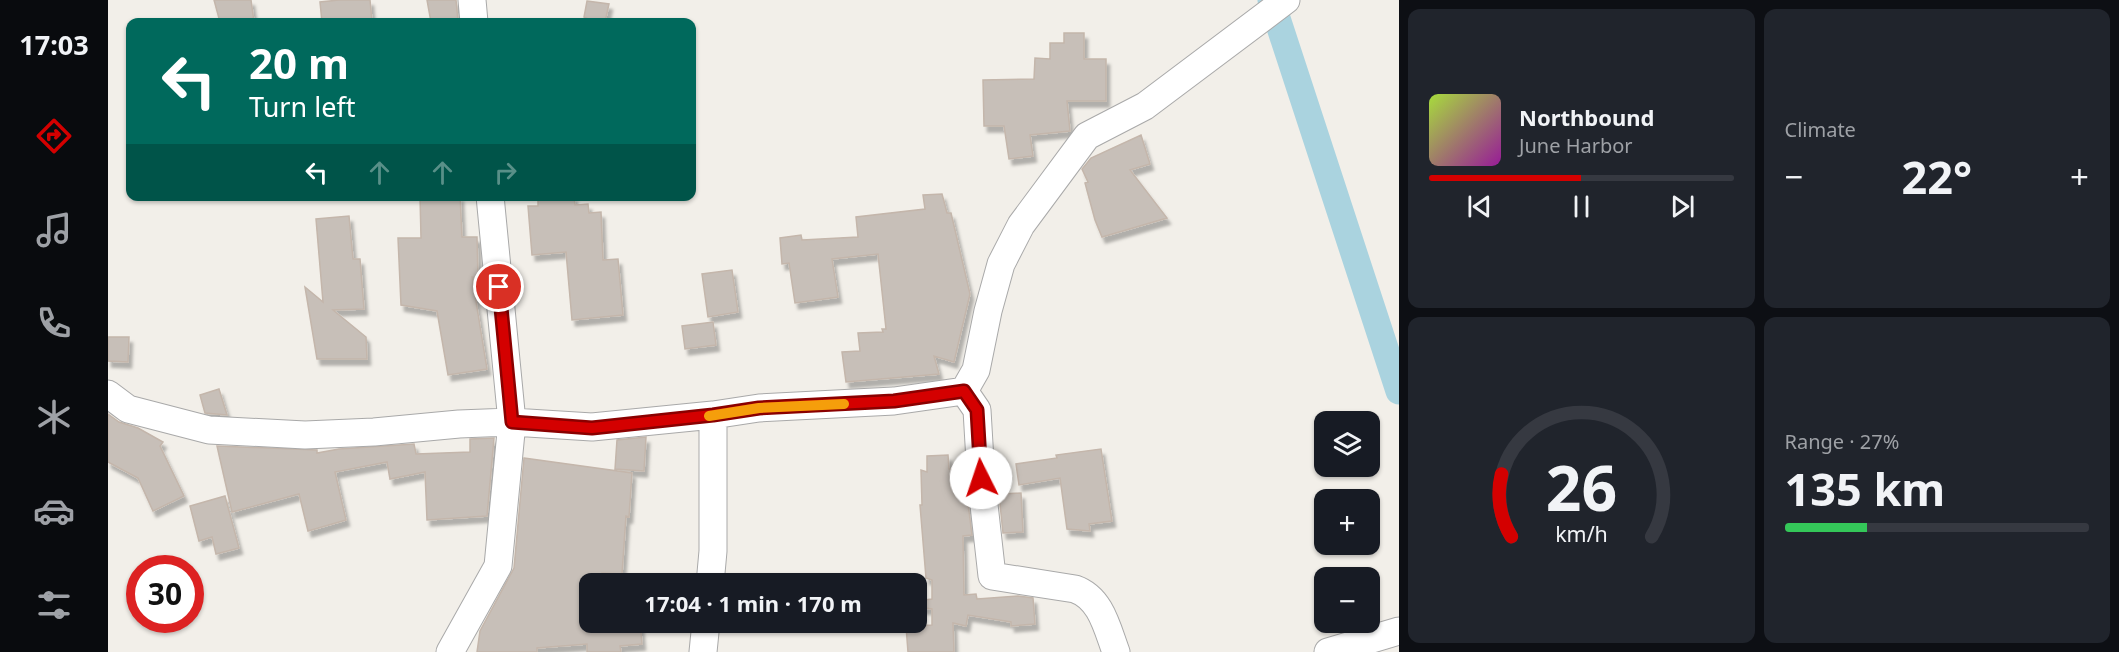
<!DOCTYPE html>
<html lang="en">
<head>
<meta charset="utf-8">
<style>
	:root { --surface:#171b24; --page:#20242c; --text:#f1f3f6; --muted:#9ea1a6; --line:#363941; --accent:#d40000 }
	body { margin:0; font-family:"Noto Sans",sans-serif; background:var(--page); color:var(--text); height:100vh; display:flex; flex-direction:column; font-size:22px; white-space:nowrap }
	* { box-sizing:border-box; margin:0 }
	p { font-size:20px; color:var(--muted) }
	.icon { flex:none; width:33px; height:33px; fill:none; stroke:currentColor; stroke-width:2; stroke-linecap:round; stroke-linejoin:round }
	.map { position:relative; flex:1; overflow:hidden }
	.drawer { display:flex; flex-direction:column; gap:9px; padding:9px; background:#0d0f14; width:720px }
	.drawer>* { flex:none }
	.top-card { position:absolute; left:18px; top:18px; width:570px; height:183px; border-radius:12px; box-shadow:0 2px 4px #0004; background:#00695c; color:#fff; overflow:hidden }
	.controls { position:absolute; left:1206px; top:411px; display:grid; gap:12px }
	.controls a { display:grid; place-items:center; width:66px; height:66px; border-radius:12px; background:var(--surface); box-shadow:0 2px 4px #0004; font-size:30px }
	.speed { position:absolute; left:18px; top:555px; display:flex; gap:12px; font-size:30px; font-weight:700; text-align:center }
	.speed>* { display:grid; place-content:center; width:78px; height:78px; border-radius:50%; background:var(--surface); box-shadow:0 2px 4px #0004; line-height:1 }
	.speed .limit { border:9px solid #d22; background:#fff; color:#111 }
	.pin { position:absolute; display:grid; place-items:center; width:51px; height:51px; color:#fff; margin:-26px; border:3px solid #fff; border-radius:50%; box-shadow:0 2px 6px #0007 }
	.me { position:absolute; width:66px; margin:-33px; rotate:356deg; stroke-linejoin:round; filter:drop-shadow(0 0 4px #0008) }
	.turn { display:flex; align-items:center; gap:21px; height:126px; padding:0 24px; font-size:27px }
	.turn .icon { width:78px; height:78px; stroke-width:2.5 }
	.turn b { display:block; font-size:42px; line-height:51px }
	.lanes { display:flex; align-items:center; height:57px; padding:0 24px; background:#0003; justify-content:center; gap:30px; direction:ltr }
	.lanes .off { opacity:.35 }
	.big { font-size:45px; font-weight:700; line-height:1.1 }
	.drawer .widget { flex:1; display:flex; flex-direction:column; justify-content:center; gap:9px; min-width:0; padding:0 21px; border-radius:12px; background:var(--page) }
	.drawer .dial { align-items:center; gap:0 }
	.dial svg { height:156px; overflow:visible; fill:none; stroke:var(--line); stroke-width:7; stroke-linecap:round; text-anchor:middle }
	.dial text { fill:var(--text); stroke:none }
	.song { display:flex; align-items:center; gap:18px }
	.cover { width:72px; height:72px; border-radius:9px; background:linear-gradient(135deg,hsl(80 70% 55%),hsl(300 70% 35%)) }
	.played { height:6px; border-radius:3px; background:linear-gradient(90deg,var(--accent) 50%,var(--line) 50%) }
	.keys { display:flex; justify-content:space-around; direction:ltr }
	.heat { display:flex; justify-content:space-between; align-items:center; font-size:33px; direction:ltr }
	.charge { height:9px; border-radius:4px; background:linear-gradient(90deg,#34c759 27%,var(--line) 0) }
	.drawer .tiles { flex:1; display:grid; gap:9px; grid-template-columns:repeat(2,1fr) }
	.trip { position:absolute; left:471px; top:573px; width:348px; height:60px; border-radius:12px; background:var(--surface); box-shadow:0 2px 4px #0004; font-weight:700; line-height:60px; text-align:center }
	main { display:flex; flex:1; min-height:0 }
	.menu { display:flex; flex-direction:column; width:108px; justify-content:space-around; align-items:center; background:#090b0e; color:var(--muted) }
	.menu .icon { width:42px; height:42px }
	.menu .current { color:var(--accent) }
	.menu b { font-size:27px; color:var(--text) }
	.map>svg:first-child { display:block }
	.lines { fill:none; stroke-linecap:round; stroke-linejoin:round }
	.canal { stroke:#aad3df; stroke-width:27 }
	.building { fill:#c7bfb8; stroke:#c4b6ab; stroke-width:1.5; filter:url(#shadow) }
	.minor-casing { stroke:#a9a9a9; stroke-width:29 }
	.minor { stroke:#fff; stroke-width:27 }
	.route-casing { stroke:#8a0000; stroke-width:15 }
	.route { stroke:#d40000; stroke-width:10 }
	.slow { stroke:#f59e0b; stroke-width:10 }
</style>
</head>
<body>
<main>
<nav class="menu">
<b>17:03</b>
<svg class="icon current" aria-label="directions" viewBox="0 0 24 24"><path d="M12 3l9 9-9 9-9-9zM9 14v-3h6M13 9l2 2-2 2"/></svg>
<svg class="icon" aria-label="music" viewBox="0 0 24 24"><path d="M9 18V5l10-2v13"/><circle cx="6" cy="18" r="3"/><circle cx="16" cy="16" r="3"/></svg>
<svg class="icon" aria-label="phone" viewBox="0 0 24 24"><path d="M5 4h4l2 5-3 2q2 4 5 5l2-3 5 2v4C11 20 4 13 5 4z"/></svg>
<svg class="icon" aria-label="climate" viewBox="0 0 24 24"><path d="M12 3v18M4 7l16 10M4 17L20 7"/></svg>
<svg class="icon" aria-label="car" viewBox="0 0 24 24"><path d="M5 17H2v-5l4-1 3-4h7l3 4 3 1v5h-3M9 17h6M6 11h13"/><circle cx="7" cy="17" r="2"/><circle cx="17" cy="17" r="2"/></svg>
<svg class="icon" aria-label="filters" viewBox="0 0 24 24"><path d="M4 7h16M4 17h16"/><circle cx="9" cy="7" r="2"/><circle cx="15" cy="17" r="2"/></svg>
</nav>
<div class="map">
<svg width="1291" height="652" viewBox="0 0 1291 652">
	<defs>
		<filter id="shadow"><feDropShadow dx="3.5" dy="6" stdDeviation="1.5" flood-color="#0004"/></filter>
	</defs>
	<rect width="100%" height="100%" fill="#f2efe9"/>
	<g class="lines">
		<path class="canal" d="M1163,0L1291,391"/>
	</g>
	<path class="building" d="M106,0H143L146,22H112Z
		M231,0H262L264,22H214L212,2Z
		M319,0H348L350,21L323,22Z
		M479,1L501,4L497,22H486L476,17Z
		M956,33H976V59H998V101H959L962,131L922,135L925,156L901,159L896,126H876L875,80L926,79L927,58L942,59V43H956Z
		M1033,135L1042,164L1022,170L1059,218L994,237L987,220L977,183L980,182L974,169L983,158Z
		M834,194L839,213H843L862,294L846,362L826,356L831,374L738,382L734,352L752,351L750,333L775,332L774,329H778L770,254L724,259L730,297L687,303L681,263L674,264L672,238L693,235L694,240L750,237L748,217L817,209L815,195Z
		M312,196H352L354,237H369L370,278L364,277L379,369L340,375L329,311L293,305L290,238H313Z
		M430,196H466L467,205L480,204L481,213L493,212L495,260L510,259L515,315L464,320L458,252L424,255L420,206H430Z
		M241,216L245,259H252L256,309L225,310L258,337L259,359H209L197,287L215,302L208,219Z
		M624,270L630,312L600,317L594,274Z
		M605,322L608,345L577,349L574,326Z
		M0,337H21L20,362L0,361Z
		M111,389L119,415L97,413L92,395Z
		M0,414L11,422L30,428L55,442L52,446L76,496L45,511L30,478L0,462Z
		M538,437L536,471L507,469L509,440Z
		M386,438L379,516L319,520L317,472L282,479L279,462L227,472L238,520L200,531L191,494L124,512L109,446L209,450V453L231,449L306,444L308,454L362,452V439Z
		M993,449L1004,521L981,524L982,531L959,529L952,478L911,485L908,464L949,458L948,455Z
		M840,455L841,469H850L851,497L859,496L864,535L855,536L856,595L868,594L869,599L910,596L925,598L927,624L903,626V622L860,615L858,626L845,623L846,652H800L798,626L824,625V609L808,607V601L824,599V580L818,578L812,505H814L813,470L819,472V456Z
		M416,458L524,473L521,517L518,516L514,574L494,573L493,584H482V622H532L534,644L512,646L513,652H479V644L429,648V652H369L372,631L406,568Z
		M913,493L915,532L895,533L891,494Z
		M117,496L131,548L108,554L104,537L91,541L82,506Z"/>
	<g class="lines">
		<g class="minor-casing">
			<path id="minor" d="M364,0L366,22
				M856,391L868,370L880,311L893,264L913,225L979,136L1037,106L1178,0
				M856,391L869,410L873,478L884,576L967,589C993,598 999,628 1008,652
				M0,394L20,409L101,430L197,435L266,432L351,424L404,422L484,427L605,415L651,408L786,401L856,391
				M602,584L605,551V415
				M342,652L390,566L404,422L382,196
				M595,652L598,622
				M1220,652L1291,631"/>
		</g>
		<use href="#minor" class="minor"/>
	</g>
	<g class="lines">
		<g class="route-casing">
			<path id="route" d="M391,287L404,422L484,428L605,415L651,408L786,401L856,391L869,410L873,478"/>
		</g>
		<use href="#route" class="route"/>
		<path class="slow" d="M601,416L651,408L736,404"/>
	</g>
</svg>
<div class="controls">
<a><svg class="icon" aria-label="layers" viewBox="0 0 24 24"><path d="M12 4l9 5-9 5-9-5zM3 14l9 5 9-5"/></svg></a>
<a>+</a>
<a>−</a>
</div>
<div class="speed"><div class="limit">30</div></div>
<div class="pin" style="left:391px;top:287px;background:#d93025"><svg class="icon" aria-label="arrive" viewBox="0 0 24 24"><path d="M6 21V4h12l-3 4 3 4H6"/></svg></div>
<svg class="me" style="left:873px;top:478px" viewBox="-20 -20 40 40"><circle r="19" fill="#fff"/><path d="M0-13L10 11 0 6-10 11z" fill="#d40000"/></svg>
<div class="trip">17:04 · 1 min · 170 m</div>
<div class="top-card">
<div class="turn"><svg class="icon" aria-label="left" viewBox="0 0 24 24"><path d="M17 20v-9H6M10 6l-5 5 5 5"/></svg><div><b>20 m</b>Turn left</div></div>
<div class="lanes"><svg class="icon" aria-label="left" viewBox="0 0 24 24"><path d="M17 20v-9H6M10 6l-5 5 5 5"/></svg><svg class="icon off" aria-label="ahead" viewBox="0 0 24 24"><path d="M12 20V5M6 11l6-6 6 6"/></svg><svg class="icon off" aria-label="ahead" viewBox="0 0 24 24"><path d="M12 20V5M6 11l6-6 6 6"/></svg><svg class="icon off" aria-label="right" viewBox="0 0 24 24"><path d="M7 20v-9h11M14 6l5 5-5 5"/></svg></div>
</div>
</div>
<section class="drawer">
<div class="tiles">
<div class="widget">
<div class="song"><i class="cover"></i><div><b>Northbound</b><p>June Harbor</p></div></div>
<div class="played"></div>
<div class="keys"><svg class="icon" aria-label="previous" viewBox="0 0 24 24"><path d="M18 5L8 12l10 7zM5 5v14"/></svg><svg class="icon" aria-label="pause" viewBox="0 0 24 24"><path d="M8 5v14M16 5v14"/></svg><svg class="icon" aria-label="next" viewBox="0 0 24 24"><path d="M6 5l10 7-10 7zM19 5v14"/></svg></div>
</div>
<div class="widget"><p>Climate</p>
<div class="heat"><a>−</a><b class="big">22°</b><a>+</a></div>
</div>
<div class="widget dial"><svg viewBox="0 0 100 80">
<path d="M14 69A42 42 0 1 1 86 69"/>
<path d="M14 69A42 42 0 0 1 9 37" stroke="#d40000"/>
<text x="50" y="56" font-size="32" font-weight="700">26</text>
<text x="50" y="72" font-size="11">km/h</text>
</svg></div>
<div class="widget"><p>Range · 27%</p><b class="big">135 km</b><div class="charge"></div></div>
</div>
</section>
</main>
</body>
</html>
